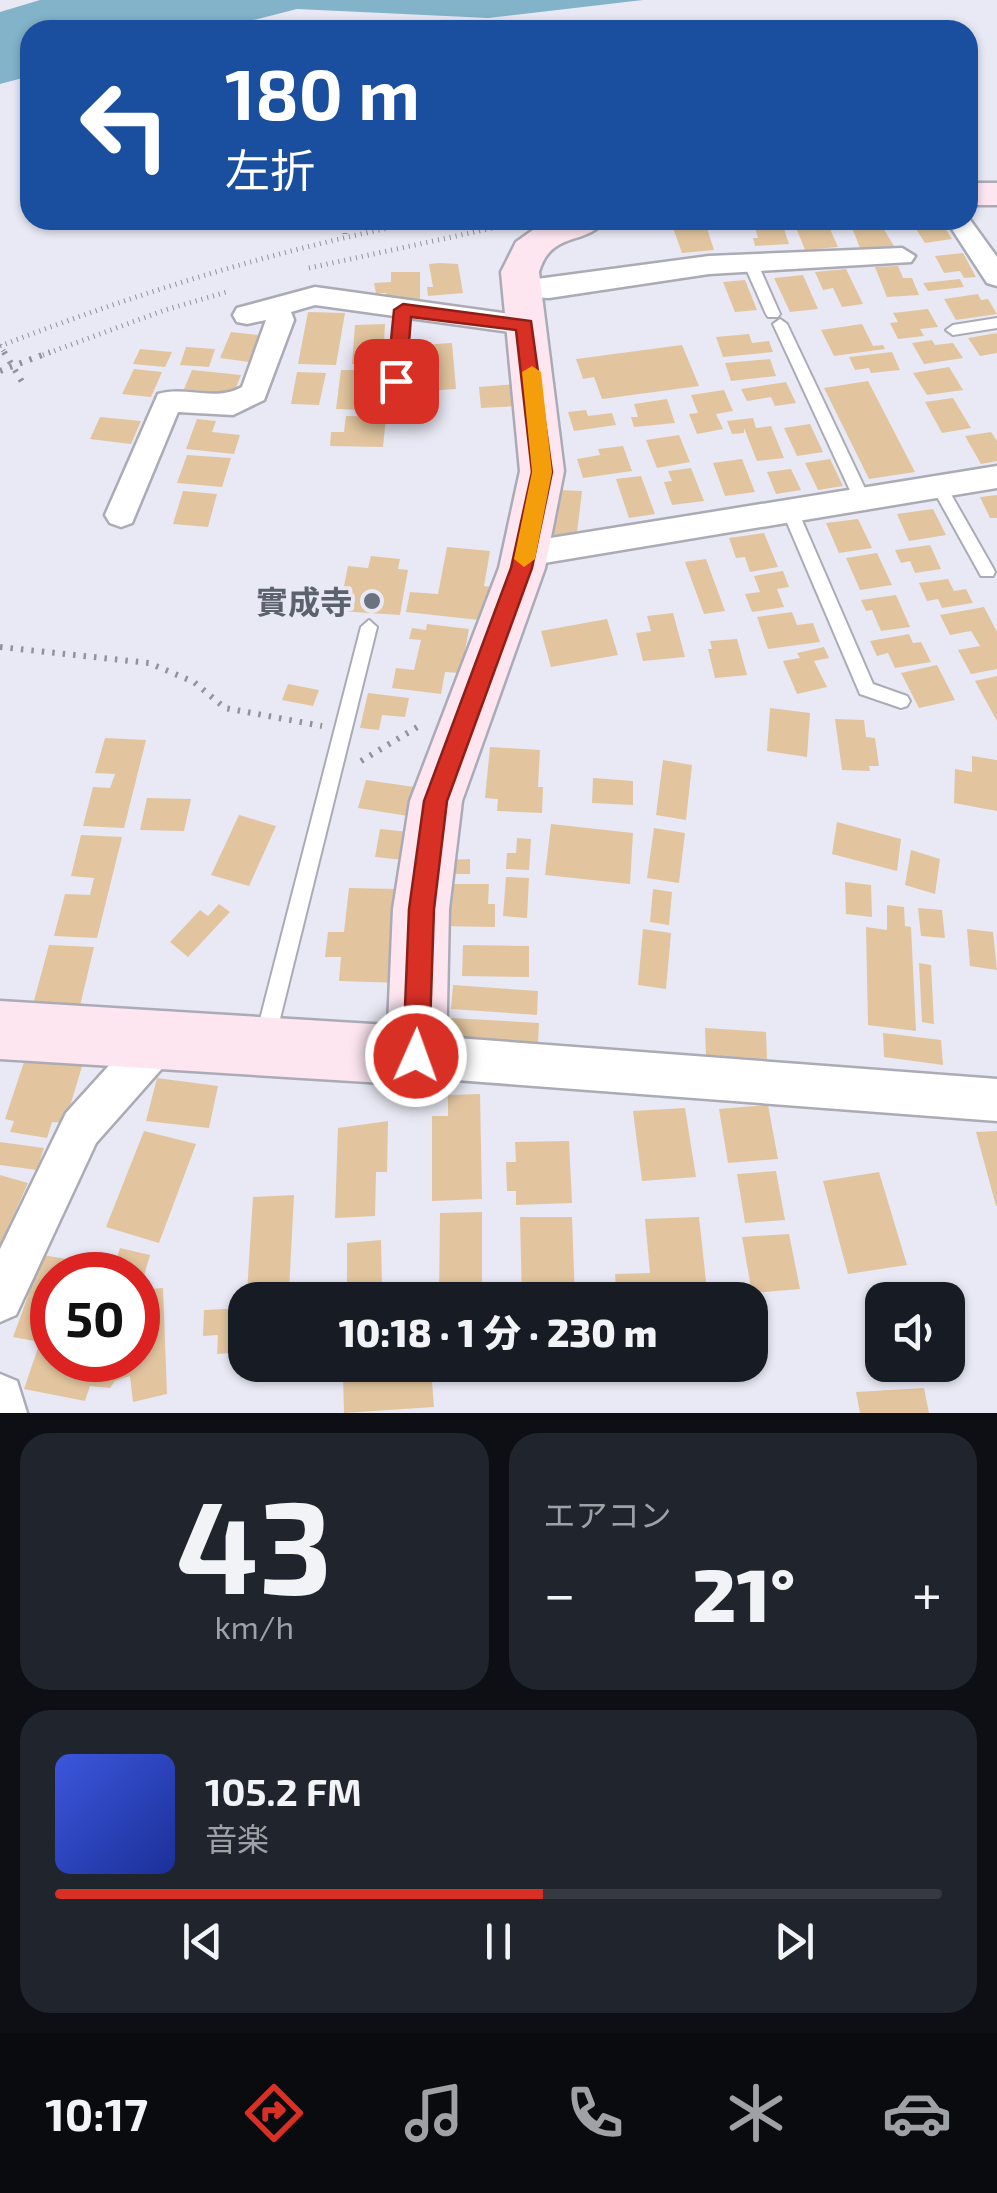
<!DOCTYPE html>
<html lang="ja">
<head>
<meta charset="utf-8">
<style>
	:root { --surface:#171b24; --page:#20242c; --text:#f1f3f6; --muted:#9ea1a6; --line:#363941; --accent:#d93025 }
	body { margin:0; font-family:"Exo 2","Noto Sans JP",sans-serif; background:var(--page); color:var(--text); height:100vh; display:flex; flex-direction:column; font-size:38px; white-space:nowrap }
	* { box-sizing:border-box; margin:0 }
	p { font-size:32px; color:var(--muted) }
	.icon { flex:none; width:55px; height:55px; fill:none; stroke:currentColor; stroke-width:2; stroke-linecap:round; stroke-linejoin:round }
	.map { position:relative; height:1413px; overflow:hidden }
	.drawer { display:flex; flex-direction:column; gap:20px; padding:20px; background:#0d0f14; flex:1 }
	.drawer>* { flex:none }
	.guide { position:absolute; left:20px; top:20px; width:958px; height:210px; border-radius:30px; box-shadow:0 2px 8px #0004; background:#1a4fa0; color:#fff; overflow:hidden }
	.controls { position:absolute; left:865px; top:1282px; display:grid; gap:20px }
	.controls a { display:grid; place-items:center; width:100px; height:100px; border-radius:20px; background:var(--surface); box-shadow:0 2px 8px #0004; font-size:50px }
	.speed { position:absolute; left:30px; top:1252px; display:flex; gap:20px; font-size:50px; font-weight:700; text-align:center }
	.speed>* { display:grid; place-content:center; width:130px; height:130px; border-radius:50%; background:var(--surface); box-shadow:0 2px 8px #0004; line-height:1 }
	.speed .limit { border:15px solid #d22; background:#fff; color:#111 }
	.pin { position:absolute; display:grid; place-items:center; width:85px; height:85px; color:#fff; margin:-42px; border-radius:20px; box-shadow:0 5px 15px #0006 }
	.me { position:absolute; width:110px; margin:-55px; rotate:2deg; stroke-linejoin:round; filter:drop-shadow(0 0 8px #0008) }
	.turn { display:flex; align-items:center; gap:35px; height:210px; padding:0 40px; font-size:45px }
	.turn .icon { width:130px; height:130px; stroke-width:2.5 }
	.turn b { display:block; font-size:70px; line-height:85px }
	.big { font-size:75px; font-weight:800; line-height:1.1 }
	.drawer .card { flex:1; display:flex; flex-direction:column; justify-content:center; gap:15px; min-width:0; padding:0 35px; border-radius:30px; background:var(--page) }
	.drawer .dial { align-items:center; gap:0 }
	.dial b { font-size:130px; line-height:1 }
	.song { display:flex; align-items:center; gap:30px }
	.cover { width:120px; height:120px; border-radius:15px; background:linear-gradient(135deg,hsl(230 70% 55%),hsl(230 70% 35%)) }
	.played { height:10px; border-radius:5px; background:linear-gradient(90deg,var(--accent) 55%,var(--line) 55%) }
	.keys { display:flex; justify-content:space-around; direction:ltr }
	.heat { display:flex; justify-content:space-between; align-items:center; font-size:55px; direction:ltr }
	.drawer .tiles { flex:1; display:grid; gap:20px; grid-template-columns:1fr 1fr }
	.card:last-child { grid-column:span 2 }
	.trip { position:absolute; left:228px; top:1282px; width:540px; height:100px; border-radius:30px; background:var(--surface); box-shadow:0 2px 8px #0004; font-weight:800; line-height:100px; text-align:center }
	.tabs { display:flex; height:160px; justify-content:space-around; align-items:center; background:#090b0e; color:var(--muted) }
	.tabs .icon { width:70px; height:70px }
	.tabs .selected { color:var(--accent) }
	.tabs b { font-size:45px; color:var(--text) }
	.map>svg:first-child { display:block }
	.water { fill:#83b3c9 }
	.building { fill:#e2c59f; fill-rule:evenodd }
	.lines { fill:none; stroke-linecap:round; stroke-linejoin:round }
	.lane-casing { stroke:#ababb6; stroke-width:4 }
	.street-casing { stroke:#ababb6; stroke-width:5 }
	.secondary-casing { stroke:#ababb6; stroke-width:5 }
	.path-far1 { stroke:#91929a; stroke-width:5; stroke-dasharray:1 5; stroke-linecap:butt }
	.path { stroke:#91929a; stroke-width:6; stroke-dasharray:2.5 8; stroke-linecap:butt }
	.lane { fill:#fff; fill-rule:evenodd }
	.street { fill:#fff; fill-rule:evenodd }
	.secondary { fill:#fde6f0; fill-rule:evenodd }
	.route { fill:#d93025; stroke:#8d1f18; stroke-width:2.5 }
	.slow { fill:#f59e0b }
	.worship-dot { fill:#6b7280; stroke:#e8e9f4; stroke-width:4 }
	.labels { text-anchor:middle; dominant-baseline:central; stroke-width:8; stroke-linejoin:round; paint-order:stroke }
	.worship-label { font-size:32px; font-weight:bold; fill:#5b616d; stroke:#e8e9f4; text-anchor:end }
</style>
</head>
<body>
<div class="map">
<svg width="997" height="1413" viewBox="0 0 997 1413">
	<rect width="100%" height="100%" fill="#e8e9f4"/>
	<path class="water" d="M40,0H643L488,18L297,9L214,30H30V76L0,84V12Z"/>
	<path class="building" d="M753,220H781L789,244L755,246L753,238H758Z
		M793,220H826L838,247L805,250Z
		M840,220H878L894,246L860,248L853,230H844Z
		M940,220L952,239L925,243L911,221Z
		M705,222L714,250L682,253L672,225Z
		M963,253L976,277L964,278L960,271L944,273L935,256Z
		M440,263L458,264L463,293L428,296L427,287H433L429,264Z
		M898,266L903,278H912L919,295L887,297L875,267Z
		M846,269L863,304L842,307L833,288L823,290L815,272Z
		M391,272H420V301L387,302L386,293H376L374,283L391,282Z
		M803,275L818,309L790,312L774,278Z
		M960,279L964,287L928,291L923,283Z
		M745,280L757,310L735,312L723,282Z
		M978,294L981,300L988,299L997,314L956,320L944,299Z
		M928,309L938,327L920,329L924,336L898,339L890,323L898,322L893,313Z
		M308,312L345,313L336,365L298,364Z
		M385,324L383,364H352L355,325Z
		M862,324L873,346L883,345L885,349L834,356L821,330Z
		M231,332L259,335L249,362L220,358Z
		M997,333V353L980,356L968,338Z
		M749,334L752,343L769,341L773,352L723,357L716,337Z
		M932,340L935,345L953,343L963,358L924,364L912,343Z
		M452,343L456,389L422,391L420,345Z
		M682,345L699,386L602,399L594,377L583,379L576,359Z
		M186,347L215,349L209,367L180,365Z
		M140,349L172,352L165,367L133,364Z
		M892,352L900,370L871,373L869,368L855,370L849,357Z
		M770,359L776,376L731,381L725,363Z
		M949,367L963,390L927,395L913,373Z
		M134,369L162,372L151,397L122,394Z
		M192,370L241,375L233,395L184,389Z
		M341,370H372L367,410L336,409Z
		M297,372L326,373L319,405L291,404Z
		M868,381L915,472L869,479L824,388Z
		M786,382L796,403L775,406L771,397L747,401L741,389Z
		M515,384L518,406L481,408L479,387Z
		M724,390L733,411L716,414L723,429L697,434L689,414L698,413L691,395Z
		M953,398L971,428L942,433L925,402Z
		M667,399L675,423L634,427L631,417H638L634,404Z
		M586,410L588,416L612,413L616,425L574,431L568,412Z
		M346,416L386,417L383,447L330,446L331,432H344Z
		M100,417L141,421L131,444L90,439Z
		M753,418L756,428L771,426L784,458L757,461L744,428V433L732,434L727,421Z
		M197,419L216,421L212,432L240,435L234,454L186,449Z
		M810,424L823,452L797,456L784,428Z
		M991,432L997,441V461L981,464L965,436Z
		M679,435L690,462L657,468L646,440Z
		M623,446L632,471L583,478L577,459L600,455L598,449Z
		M187,455L231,458L222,487L177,483Z
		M742,459L755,492L725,496L713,463Z
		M830,459L843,486L818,490L805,463Z
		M691,468L704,501L672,505L664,482L672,481L668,471Z
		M791,469L801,490L776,494L767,472Z
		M641,476L655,514L629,518L616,479Z
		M560,490L582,491L577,533L551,537Z
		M183,491L217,494L208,527L173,524Z
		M997,495V518H990L980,497Z
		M933,509L946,535L909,541L897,514Z
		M858,519L872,548L839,553L826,523Z
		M764,533L778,567L750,572L745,557L736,558L729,538Z
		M930,545L941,569L915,573L910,561L901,563L895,550Z
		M447,547L490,551L484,586L494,587L488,621L406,612L410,592L438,594Z
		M877,553L892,585L860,590L846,558Z
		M371,556L400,559L398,569L408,570L400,615L339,611L348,566L368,568Z
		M706,559L725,611L704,614L685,562Z
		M783,571L789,587L777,589L784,607L752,612L745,594L760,592L754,576Z
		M948,579L954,591L966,589L973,603L942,608L938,599L927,601L919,583Z
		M896,595L910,627L881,631L872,610L866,611L861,600Z
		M984,607L997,632V669L971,674L958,650L980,646L971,631L950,635L940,615Z
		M792,612L797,625L813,623L820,642L768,649L757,617Z
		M673,613L685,657L643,661L636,633L651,631L647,616Z
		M607,619L618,655L551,667L541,631Z
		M427,624L469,629L461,673L445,672L441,694L392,688L396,668L414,670L421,640L409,639L412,628L426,630Z
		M909,634L913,643L921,642L931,662L895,668L888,653L877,656L870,641Z
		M737,639L747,675L715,678L708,649H712L710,641Z
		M824,647L829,658L814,661L827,687L797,694L783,661L800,658L797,653Z
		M937,665L955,700L919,708L901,673Z
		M997,676V721L975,681Z
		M288,684L319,690L313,706L282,700Z
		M368,693L409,698L405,717L382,715L379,730L360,728Z
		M770,708L810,713L807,757L767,751Z
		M835,719L864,720L866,737L875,738L879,766H869L870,771L842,770Z
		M105,738L146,740L124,828L83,826L93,787L110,788L115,774L95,773Z
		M490,747L540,750L538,787H543L542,813L497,811L498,799L485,798Z
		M972,756L997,760V811L954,803L955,769L972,772Z
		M663,760L692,765L686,820L656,815Z
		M593,778L633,781V805L592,803Z
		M366,780L421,788L414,817L358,808Z
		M147,798L191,799L184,831L140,830Z
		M239,815L276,826L249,886L211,875Z
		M837,822L901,839L897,871L832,854Z
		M551,824L633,833L630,884L545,875Z
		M654,828L685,833L679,883L647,878Z
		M380,829L409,832L404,860L375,857Z
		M81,835L122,837L97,938L54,936L65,894L90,895L94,878L71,876Z
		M517,838L531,839L529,870L506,869L507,853H516Z
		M911,850L940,859L935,894L905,885Z
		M470,859V874H447V860Z
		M506,877L529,878L527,918L503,916Z
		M845,882L871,885L872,917L846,914Z
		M441,884H489L488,904H495V927L439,926Z
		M349,888L397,889L401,983L339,981L341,957H325L328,932H344Z
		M653,889L672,892L669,925L650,922Z
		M219,904L230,912L188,957L170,942L200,910L208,916Z
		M887,905L904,907L905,926L911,927L916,1031L868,1025L866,927L887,930Z
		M918,908L942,910L945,938L921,936Z
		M643,929L671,933L666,989L638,985Z
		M967,929L993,932L997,970L970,966Z
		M49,945L94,947L79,1010L32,1008Z
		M463,945L529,946V977L462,976Z
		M919,963L931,965L934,1024L922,1022Z
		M453,985L538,991L537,1015L451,1009Z
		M451,1018L539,1023L538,1043L450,1038Z
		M705,1028L766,1032L767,1059L706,1055Z
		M883,1033L941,1040L943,1065L884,1057Z
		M26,1056L83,1063L65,1123L52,1122L47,1138L10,1132L14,1121L5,1119Z
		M157,1078L218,1086L209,1128L146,1121Z
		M480,1094L482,1199L432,1201V1116H448V1095Z
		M768,1105L778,1159L728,1163L719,1109Z
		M685,1108L696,1177L642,1181L633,1111Z
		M388,1121L387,1172H376L375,1216L335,1218L338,1128Z
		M144,1131L196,1144L159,1243L106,1227Z
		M997,1131V1206H996L976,1132Z
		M569,1141L572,1203L516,1205V1191H507L506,1162H516L515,1142Z
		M0,1142L44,1148L37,1170L0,1165Z
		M776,1171L785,1220L745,1223L737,1174Z
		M879,1172L907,1265L848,1274L823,1181Z
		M0,1175L28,1183L0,1246Z
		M294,1195L289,1292L247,1293L253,1197Z
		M482,1212V1300H439L440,1213Z
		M520,1217H572L575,1300H522Z
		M699,1217L708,1300H617L615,1274L650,1273L645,1219Z
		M789,1234L800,1289L752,1293L742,1237Z
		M381,1240L382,1285L347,1288V1243Z
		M120,1248L150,1255L140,1290L163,1288L167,1394L133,1402L130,1376L115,1381L110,1388L90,1386L85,1401L24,1389L40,1342L13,1337L43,1255L114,1267ZM52,1275H138V1360H52Z
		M408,1286L409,1300H387V1287Z
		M245,1308V1352L217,1354L218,1335L203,1336L204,1310Z
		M384,1365H486L487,1376L432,1381L434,1407L344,1413L343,1375L385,1371Z
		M622,1365H679L681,1373L623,1375Z
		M924,1388L929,1413H860L856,1392Z"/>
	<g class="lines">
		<g class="lane-casing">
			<path id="lane" d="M750,258L757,262L780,314L778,317H768L766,314L743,262Z
				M403,305L410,310L401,412L394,417L387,412L396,310Z
				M997,318V328L953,335L946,330L953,325Z
				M780,319L787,324L870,499L868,503L862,505L854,499L773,324Z
				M939,480L944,482L993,568L995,572L993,576H981L931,486Z
				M790,505L798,511L873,684L907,696L910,701L907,706L901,708L860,694L782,511Z
				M369,620L377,627L275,1039L272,1046L265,1049L258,1046L255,1039L361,627Z"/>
		</g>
		<g class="street-casing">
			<path id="street" d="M968,217L997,257V286L987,283L948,223L968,220Z
				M902,248L915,256L911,262L709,274L549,298L512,296L508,290L512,284L522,281L709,256Z
				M315,287L525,316L535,318L539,325L535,332L525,334L315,305L291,312L294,320L264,400L233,415L178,412L132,523L121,527L110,523L105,515L158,394C186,386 216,402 242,387L266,320L247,324L237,322L233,315L237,308Z
				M997,466V488L526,566L515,563L510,554L515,545L526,542Z
				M158,1022L173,1028L179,1042L173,1056L96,1143L16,1315L0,1322V1249L66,1113L143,1028Z
				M416,1035L997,1079V1121L416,1077L401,1071L395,1056L401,1041Z
				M0,1374L17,1381L27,1413H0Z"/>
		</g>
		<g class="secondary-casing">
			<path id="secondary" d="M968,183H997V205H968Z
				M547,220H605C587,246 551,230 539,272L564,471L545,568L462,801L449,909L446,1056L437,1077L416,1085L0,1059V1001L388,1025L393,909L410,801L499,568L520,471L501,272L516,242Z"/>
		</g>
		<path class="path-far1" d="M345,234V225L352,220
			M309,268L507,225
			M0,345L6,355
			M0,346C140,292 281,248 429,220
			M43,355L165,310L230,291"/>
		<path class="path" d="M4,352L24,385
			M0,371L50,352
			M0,647L149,663L194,682L225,708L322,726
			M361,761L419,726"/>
		<use href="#lane" class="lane"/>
		<use href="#street" class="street"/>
		<use href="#secondary" class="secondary"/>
	</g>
	<path class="route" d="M403,304L531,321L552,472L532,568L447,801L434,909L429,1056L426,1066L416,1070L406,1066L403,1056L409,909L424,801L511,568L532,472L516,330L411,317L406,381L396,388L387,381L394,310Z"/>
	<path class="slow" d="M532,366L541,372L552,472L535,559L524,567L514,559L532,472L522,372Z"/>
	<circle class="worship-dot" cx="372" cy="601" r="10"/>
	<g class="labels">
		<g class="worship-label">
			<text x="352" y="601">實成寺</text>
		</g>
	</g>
</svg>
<div class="controls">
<a><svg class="icon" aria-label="sound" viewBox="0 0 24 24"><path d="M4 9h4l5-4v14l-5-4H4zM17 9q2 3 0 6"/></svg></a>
</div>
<div class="speed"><div class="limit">50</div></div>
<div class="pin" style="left:396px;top:381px;background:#d93025"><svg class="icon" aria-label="arrive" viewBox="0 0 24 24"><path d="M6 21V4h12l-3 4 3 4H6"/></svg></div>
<svg class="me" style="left:416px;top:1056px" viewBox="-20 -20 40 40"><circle r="17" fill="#d93025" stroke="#fff" stroke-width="3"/><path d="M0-11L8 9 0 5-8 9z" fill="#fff"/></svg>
<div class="trip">10:18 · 1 分 · 230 m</div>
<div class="guide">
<div class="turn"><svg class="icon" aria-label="left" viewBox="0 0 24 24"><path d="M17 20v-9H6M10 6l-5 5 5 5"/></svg><div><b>180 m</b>左折</div></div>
</div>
</div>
<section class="drawer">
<div class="tiles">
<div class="card dial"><b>43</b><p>km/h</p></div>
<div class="card"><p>エアコン</p>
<div class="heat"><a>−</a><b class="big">21°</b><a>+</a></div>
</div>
<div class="card">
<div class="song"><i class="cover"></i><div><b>105.2 FM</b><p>音楽</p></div></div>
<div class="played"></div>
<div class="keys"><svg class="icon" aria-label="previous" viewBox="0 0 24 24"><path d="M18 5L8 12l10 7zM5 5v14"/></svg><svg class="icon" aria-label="pause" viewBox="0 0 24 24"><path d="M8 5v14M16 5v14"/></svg><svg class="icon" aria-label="next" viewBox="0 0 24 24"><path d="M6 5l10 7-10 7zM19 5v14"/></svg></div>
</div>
</div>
</section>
<nav class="tabs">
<b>10:17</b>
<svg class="icon selected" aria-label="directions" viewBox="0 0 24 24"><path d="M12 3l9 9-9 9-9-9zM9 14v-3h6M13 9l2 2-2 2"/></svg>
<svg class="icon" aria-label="music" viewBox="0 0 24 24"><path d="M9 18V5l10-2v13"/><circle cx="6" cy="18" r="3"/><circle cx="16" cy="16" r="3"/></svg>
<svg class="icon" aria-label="phone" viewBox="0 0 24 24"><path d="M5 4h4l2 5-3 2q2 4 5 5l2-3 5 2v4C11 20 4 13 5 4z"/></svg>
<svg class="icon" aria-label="climate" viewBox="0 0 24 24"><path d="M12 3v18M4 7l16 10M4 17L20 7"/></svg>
<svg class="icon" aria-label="car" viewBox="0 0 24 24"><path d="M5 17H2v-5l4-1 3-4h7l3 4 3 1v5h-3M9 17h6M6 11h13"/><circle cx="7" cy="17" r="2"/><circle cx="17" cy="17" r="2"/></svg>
</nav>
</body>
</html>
